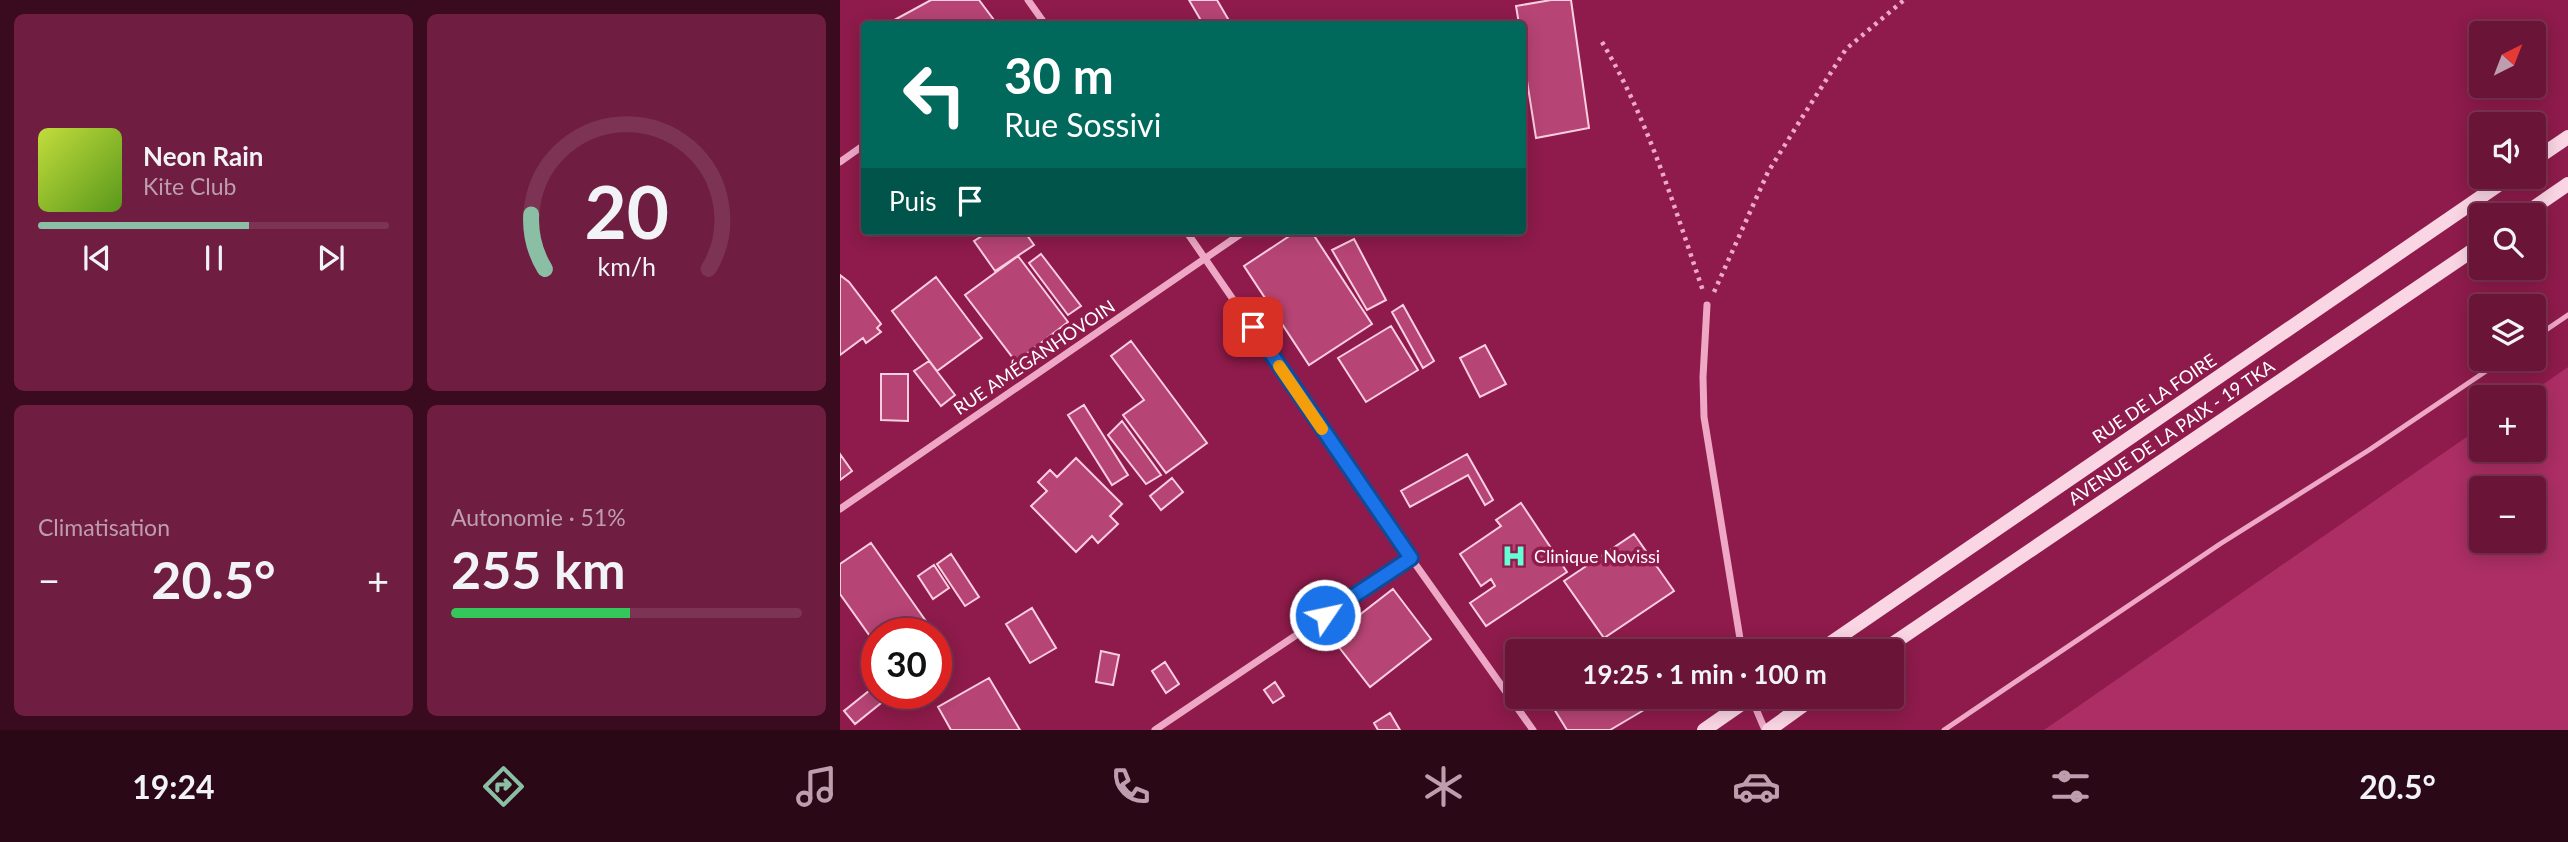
<!DOCTYPE html>
<html lang="fr">
<head>
<meta charset="utf-8">
<style>
	:root { --surface:#6a1438; --page:#6f1d40; --text:#f1f3f6; --muted:#be9eae; --line:#7d3353; --accent:#8abfa5 }
	body { margin:0; font-family:Lato,sans-serif; background:var(--page); color:var(--text); height:100vh; display:flex; flex-direction:column; font-size:26px; white-space:nowrap }
	* { box-sizing:border-box; margin:0 }
	p { font-size:23px; color:var(--muted) }
	.icon { flex:none; width:38px; height:38px; fill:none; stroke:currentColor; stroke-width:2; stroke-linecap:round; stroke-linejoin:round }
	.map { position:relative; flex:1; overflow:hidden }
	.sheet { display:flex; flex-direction:column; gap:14px; padding:14px; background:#3a0b1f; width:840px }
	.sheet>* { flex:none }
	.guide { position:absolute; left:21px; top:21px; width:665px; height:214px; border-radius:7px; box-shadow:0 4px 18px #0003,0 0 0 2px var(--line); background:#00695c; color:#fff; overflow:hidden }
	.needle { width:46px; rotate:42deg }
	.controls { position:absolute; left:1629px; top:21px; display:grid; gap:14px }
	.controls a { display:grid; place-items:center; width:77px; height:77px; border-radius:7px; background:var(--surface); box-shadow:0 4px 18px #0003,0 0 0 2px var(--line); font-size:35px }
	.speed { position:absolute; left:21px; top:618px; display:flex; gap:14px; font-size:35px; font-weight:700; text-align:center }
	.speed>* { display:grid; place-content:center; width:91px; height:91px; border-radius:50%; background:var(--surface); box-shadow:0 4px 18px #0003,0 0 0 2px var(--line); line-height:1 }
	.speed .limit { border:10px solid #d22; background:#fff; color:#111 }
	.pin { position:absolute; display:grid; place-items:center; width:60px; height:60px; color:#fff; margin:-30px; border-radius:14px; box-shadow:0 4px 10px #0006 }
	.me { position:absolute; width:77px; margin:-38px; rotate:56deg; stroke-linejoin:round; filter:drop-shadow(0 0 5px #0008) }
	.turn { display:flex; align-items:center; gap:24px; height:147px; padding:0 28px; font-size:32px }
	.turn .icon { width:91px; height:91px; stroke-width:2.5 }
	.turn b { display:block; font-size:49px; line-height:60px }
	.then { display:flex; align-items:center; height:66px; padding:0 28px; background:#0003; gap:14px; font-size:26px }
	.big { font-size:52px; font-weight:700; line-height:1.1 }
	.sheet .tile { flex:1; display:flex; flex-direction:column; justify-content:center; gap:10px; min-width:0; padding:0 24px; border-radius:10px; background:var(--page) }
	.sheet .dial { align-items:center; gap:0 }
	.dial svg { height:182px; overflow:visible; fill:none; stroke:var(--line); stroke-width:7; stroke-linecap:round; text-anchor:middle }
	.dial text { fill:var(--text); stroke:none }
	.song { display:flex; align-items:center; gap:21px }
	.cover { width:84px; height:84px; border-radius:10px; background:linear-gradient(135deg,hsl(70 70% 55%),hsl(90 70% 35%)) }
	.played { height:7px; border-radius:4px; background:linear-gradient(90deg,var(--accent) 60%,var(--line) 60%) }
	.keys { display:flex; justify-content:space-around; direction:ltr }
	.heat { display:flex; justify-content:space-between; align-items:center; font-size:38px; direction:ltr }
	.charge { height:10px; border-radius:5px; background:linear-gradient(90deg,#34c759 51%,var(--line) 0) }
	.sheet .tiles { flex:1; display:grid; gap:14px; grid-template-columns:repeat(2,1fr) }
	.trip { position:absolute; left:665px; top:639px; width:399px; height:70px; border-radius:7px; background:var(--surface); box-shadow:0 4px 18px #0003,0 0 0 2px var(--line); font-weight:700; line-height:70px; text-align:center }
	.tab-bar { display:flex; height:112px; justify-content:space-around; align-items:center; background:#2a0816; color:var(--muted) }
	.tab-bar .icon { width:49px; height:49px }
	.tab-bar .active { color:var(--accent) }
	.tab-bar b { font-size:32px; color:var(--text) }
	main { display:flex; flex:1; min-height:0 }
	.map>svg:first-child { display:block }
	.green { fill:#ac2e64; fill-rule:evenodd }
	.building { fill:#b64474; stroke:#facee1; stroke-width:2 }
	.lines { fill:none; stroke-linecap:round; stroke-linejoin:round }
	.path { stroke:#eea8c6; stroke-width:4.5; stroke-dasharray:3.5 5; stroke-linecap:butt }
	.lane { stroke:#eea8c6; stroke-width:5 }
	.street { stroke:#eea8c6; stroke-width:7 }
	.secondary { stroke:#fad5e4; stroke-width:14 }
	.route-casing { stroke:#114b97; stroke-width:18 }
	.route { stroke:#1a73e8; stroke-width:12 }
	.slow { stroke:#f59e0b; stroke-width:12 }
	.labels { text-anchor:middle; dominant-baseline:central; stroke-width:7; stroke-linejoin:round; paint-order:stroke }
	.street-label { font-size:18px; fill:#fff; stroke:#8e1b4b }
	.poi-label { font-size:18px; fill:#fff; stroke:#8e1b4b; text-anchor:start }
</style>
</head>
<body>
<main>
<section class="sheet">
<div class="tiles">
<div class="tile">
<div class="song"><i class="cover"></i><div><b>Neon Rain</b><p>Kite Club</p></div></div>
<div class="played"></div>
<div class="keys"><svg class="icon" aria-label="previous" viewBox="0 0 24 24"><path d="M18 5L8 12l10 7zM5 5v14"/></svg><svg class="icon" aria-label="pause" viewBox="0 0 24 24"><path d="M8 5v14M16 5v14"/></svg><svg class="icon" aria-label="next" viewBox="0 0 24 24"><path d="M6 5l10 7-10 7zM19 5v14"/></svg></div>
</div>
<div class="tile dial"><svg viewBox="0 0 100 80">
<path d="M14 69A42 42 0 1 1 86 69"/>
<path d="M14 69A42 42 0 0 1 8 45" stroke="#8abfa5"/>
<text x="50" y="56" font-size="32" font-weight="700">20</text>
<text x="50" y="72" font-size="11">km/h</text>
</svg></div>
<div class="tile"><p>Climatisation</p>
<div class="heat"><a>−</a><b class="big">20.5°</b><a>+</a></div>
</div>
<div class="tile"><p>Autonomie · 51%</p><b class="big">255 km</b><div class="charge"></div></div>
</div>
</section>
<div class="map">
<svg width="1728" height="730" viewBox="0 0 1728 730">
	<rect width="100%" height="100%" fill="#8e1b4b"/>
	<path class="green" d="M1728,367V730H1204L1641,427L1642,450H1694V397H1685ZM1642,488H1694V541H1642Z"/>
	<path class="building" d="M91,0H139L154,20L148,24H47Z
		M349,0H377L391,24H363Z
		M711,0H731L749,128L696,138L682,49V24H679L676,6Z
		M150,231H184L194,245L155,271L134,241Z
		M457,231H471L532,324L469,365L404,266Z
		M514,239L546,300L527,310L492,250Z
		M201,254L241,306L228,315L189,263Z
		M178,256L228,322L176,362L125,295Z
		M0,275L9,282L41,324L37,328L41,332L26,343L23,338L0,355Z
		M96,277L142,338L97,371L52,311Z
		M563,305L594,361L583,368L552,312Z
		M551,326L578,370L526,402L498,358Z
		M291,341L367,443L326,473L283,415L304,400L271,356Z
		M645,345L666,384L640,397L620,358Z
		M89,361L115,395L101,406L74,371Z
		M41,374H68V421L41,420Z
		M244,405L288,475L272,485L228,415Z
		M282,421L321,475L306,484L268,435Z
		M0,454L12,471L0,480Z
		M627,454L653,500L645,505L628,475L570,507L561,491Z
		M236,458L282,504L270,516L278,524L258,543L252,536L236,552L191,506L207,491L198,482L210,470L217,477Z
		M332,478L343,492L321,510L310,496Z
		M681,503L727,572L646,626L630,603L655,586L651,579L641,586L620,554L661,526L656,520Z
		M794,534L834,591L764,638L724,581Z
		M31,543L95,634H37V646L0,594V564Z
		M111,554L139,597L125,606L97,564Z
		M94,565L109,588L93,599L78,576Z
		M553,589L591,639L530,687L491,637Z
		M192,608L216,648L190,663L166,624Z
		M96,636L108,653L96,661Z
		M261,651L279,655L273,685L256,682Z
		M325,662L339,684L326,693L312,671Z
		M149,678L180,730H111L98,707Z
		M435,682L444,696L433,703L424,690Z
		M35,686L37,693H41L46,699L15,724L4,711Z
		M706,696H796L804,710L770,730H727Z
		M550,713L560,730H538L534,723Z"/>
	<g class="lines">
		<path class="path" d="M762,42C808,119 834,206 863,291
			M874,292L928,172L963,116L1006,49L1064,0"/>
		<path class="lane" d="M1694,338L1728,315
			M1104,730L1380,544L1529,450L1664,359"/>
		<path class="street" d="M188,0L205,24
			M0,162L24,145
			M346,231L571,558L693,730
			M867,305L863,377L864,417L902,651
			M0,509L405,231
			M911,697L925,730
			M315,730L571,558"/>
		<path class="secondary" d="M1694,160L1728,137
			M1683,215L1728,184
			M979,651L1670,177
			M1042,651L1642,244
			M864,730L913,696
			M929,730L976,696"/>
	</g>
	<g class="lines">
		<g class="route-casing">
			<path id="route" d="M413,327L571,558L485,615"/>
		</g>
		<use href="#route" class="route"/>
		<path class="slow" d="M439,366L482,429"/>
	</g>
	<defs>
		<g id="hospital-bare" transform="scale(1.89)"><path d="M-5-5h3v3.5h4V-5h3V5h-3V1.5h-4V5h-3Z" fill="#65ffd5" stroke="#8e1b4b" stroke-width="2.5" paint-order="stroke"/></g>
	</defs>
	<g fill-rule="evenodd">
		<use href="#hospital-bare" x="674" y="556"/>
	</g>
	<g class="labels">
		<g class="street-label">
			<text transform="translate(194 357) rotate(-34)">RUE AMÉGANHOVOIN</text>
			<text transform="translate(1314 398) rotate(-34)">RUE DE LA FOIRE</text>
			<text transform="translate(1331 432) rotate(-34)">AVENUE DE LA PAIX - 19 TKA</text>
		</g>
		<g class="poi-label">
			<text x="694" y="556">Clinique Novissi</text>
		</g>
	</g>
</svg>
<div class="controls">
<a><svg class="needle" viewBox="-14 -14 28 28"><path d="M0-13l5 13h-10z" fill="#e53935"/><path d="M0 13l5-13h-10z" fill="#be9eae"/></svg></a>
<a><svg class="icon" aria-label="sound" viewBox="0 0 24 24"><path d="M4 9h4l5-4v14l-5-4H4zM17 9q2 3 0 6"/></svg></a>
<a><svg class="icon" aria-label="search" viewBox="0 0 24 24"><circle cx="10" cy="10" r="6"/><path d="M15 15l6 6"/></svg></a>
<a><svg class="icon" aria-label="layers" viewBox="0 0 24 24"><path d="M12 4l9 5-9 5-9-5zM3 14l9 5 9-5"/></svg></a>
<a>+</a>
<a>−</a>
</div>
<div class="speed"><div class="limit">30</div></div>
<div class="pin" style="left:413px;top:327px;background:#d93025"><svg class="icon" aria-label="arrive" viewBox="0 0 24 24"><path d="M6 21V4h12l-3 4 3 4H6"/></svg></div>
<svg class="me" style="left:485px;top:615px" viewBox="-20 -20 40 40"><circle r="17" fill="#1a73e8" stroke="#fff" stroke-width="3"/><path d="M0-11L8 9 0 5-8 9z" fill="#fff"/></svg>
<div class="trip">19:25 · 1 min · 100 m</div>
<div class="guide">
<div class="turn"><svg class="icon" aria-label="left" viewBox="0 0 24 24"><path d="M17 20v-9H6M10 6l-5 5 5 5"/></svg><div><b>30 m</b>Rue Sossivi</div></div>
<div class="then">Puis<svg class="icon" aria-label="arrive" viewBox="0 0 24 24"><path d="M6 21V4h12l-3 4 3 4H6"/></svg></div>
</div>
</div>
</main>
<nav class="tab-bar">
<b>19:24</b>
<svg class="icon active" aria-label="directions" viewBox="0 0 24 24"><path d="M12 3l9 9-9 9-9-9zM9 14v-3h6M13 9l2 2-2 2"/></svg>
<svg class="icon" aria-label="music" viewBox="0 0 24 24"><path d="M9 18V5l10-2v13"/><circle cx="6" cy="18" r="3"/><circle cx="16" cy="16" r="3"/></svg>
<svg class="icon" aria-label="phone" viewBox="0 0 24 24"><path d="M5 4h4l2 5-3 2q2 4 5 5l2-3 5 2v4C11 20 4 13 5 4z"/></svg>
<svg class="icon" aria-label="climate" viewBox="0 0 24 24"><path d="M12 3v18M4 7l16 10M4 17L20 7"/></svg>
<svg class="icon" aria-label="car" viewBox="0 0 24 24"><path d="M5 17H2v-5l4-1 3-4h7l3 4 3 1v5h-3M9 17h6M6 11h13"/><circle cx="7" cy="17" r="2"/><circle cx="17" cy="17" r="2"/></svg>
<svg class="icon" aria-label="filters" viewBox="0 0 24 24"><path d="M4 7h16M4 17h16"/><circle cx="9" cy="7" r="2"/><circle cx="15" cy="17" r="2"/></svg>
<b>20.5°</b>
</nav>
</body>
</html>
